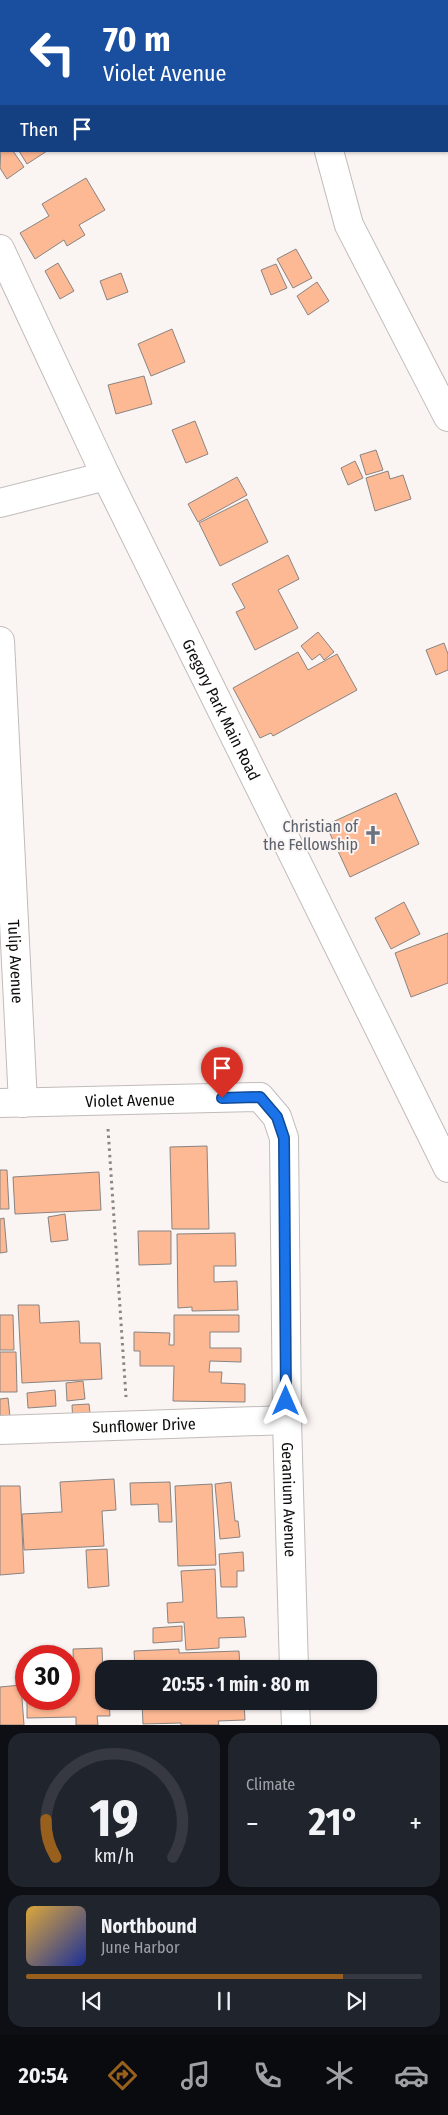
<!DOCTYPE html>
<html lang="en">
<head>
<meta charset="utf-8">
<style>
	:root { --surface:#171b24; --page:#20242c; --text:#f1f3f6; --muted:#9ea1a6; --line:#363941; --accent:#995f1d }
	body { margin:0; font-family:"Fira Sans Condensed",sans-serif; background:var(--page); color:var(--text); height:100vh; display:flex; flex-direction:column; font-size:19px; white-space:nowrap }
	* { box-sizing:border-box; margin:0 }
	p { font-size:16px; color:var(--muted) }
	.icon { flex:none; width:28px; height:28px; fill:none; stroke:currentColor; stroke-width:2; stroke-linecap:round; stroke-linejoin:round }
	.map { position:relative; height:1725px; overflow:hidden }
	.side { display:flex; flex-direction:column; gap:8px; padding:8px; background:#0d0f14; flex:1 }
	.side>* { flex:none }
	.guide { position:absolute; left:0px; top:0px; width:449px; height:152px; box-shadow:0 1px 4px #0004; background:#1a4fa0; color:#fff; overflow:hidden }
	.speed { position:absolute; left:15px; top:1645px; display:flex; gap:10px; font-size:25px; font-weight:700; text-align:center }
	.speed>* { display:grid; place-content:center; width:65px; height:65px; border-radius:50%; background:var(--surface); box-shadow:0 1px 4px #0004; line-height:1 }
	.speed .limit { border:8px solid #d22; background:#fff; color:#111 }
	.pin { position:absolute; display:grid; place-items:center; width:42px; height:42px; color:#fff; margin:-51px -21px; border-radius:50% 50% 50% 0; rotate:-45deg; box-shadow:0 0 5px #0007 }
	.pin .icon { rotate:45deg }
	.me { position:absolute; width:55px; margin:-28px; rotate:0deg; stroke-linejoin:round; filter:drop-shadow(0 0 4px #0008) }
	.turn { display:flex; align-items:center; gap:18px; height:105px; padding:0 20px; font-size:22px }
	.turn .icon { width:65px; height:65px; stroke-width:2.5 }
	.turn b { display:block; font-size:35px; line-height:42px }
	.then { display:flex; align-items:center; height:48px; padding:0 20px; background:#0003; gap:10px; font-size:19px }
	.big { font-size:38px; font-weight:700; line-height:1.1 }
	.side .tile { flex:1; display:flex; flex-direction:column; justify-content:center; gap:8px; min-width:0; padding:0 18px; border-radius:15px; background:var(--page) }
	.side .dial { align-items:center; gap:0 }
	.dial svg { height:130px; overflow:visible; fill:none; stroke:var(--line); stroke-width:7; stroke-linecap:round; text-anchor:middle }
	.dial text { fill:var(--text); stroke:none }
	.song { display:flex; align-items:center; gap:15px }
	.cover { width:60px; height:60px; border-radius:8px; background:linear-gradient(135deg,hsl(40 70% 55%),hsl(230 70% 35%)) }
	.played { height:5px; border-radius:2px; background:linear-gradient(90deg,var(--accent) 80%,var(--line) 80%) }
	.keys { display:flex; justify-content:space-around; direction:ltr }
	.heat { display:flex; justify-content:space-between; align-items:center; font-size:28px; direction:ltr }
	.side .tiles { flex:1; display:grid; gap:8px; grid-template-columns:1fr 1fr }
	.tile:last-child { grid-column:span 2 }
	.trip { position:absolute; left:95px; top:1660px; width:282px; height:50px; border-radius:15px; background:var(--surface); box-shadow:0 1px 4px #0004; font-weight:700; line-height:50px; text-align:center }
	.tab-bar { display:flex; height:80px; justify-content:space-around; align-items:center; background:#090b0e; color:var(--muted) }
	.tab-bar .icon { width:35px; height:35px }
	.tab-bar .selected { color:var(--accent) }
	.tab-bar b { font-size:22px; color:var(--text) }
	.map>svg:first-child { display:block }
	.building { fill:#fdb894; stroke:#898482 }
	.lines { fill:none; stroke-linecap:round; stroke-linejoin:round }
	.minor-casing { stroke:#c1bcba; stroke-width:30 }
	.tertiary-casing { stroke:#c1bcba; stroke-width:30 }
	.path { stroke:#898584; stroke-width:3; stroke-dasharray:2.5 4; stroke-linecap:butt }
	.minor { stroke:#fff; stroke-width:28 }
	.tertiary { stroke:#fff; stroke-width:28 }
	.route-casing { stroke:#114b97; stroke-width:12 }
	.route { stroke:#1a73e8; stroke-width:9 }
	.labels { text-anchor:middle; dominant-baseline:central; stroke-width:4; stroke-linejoin:round; paint-order:stroke }
	.street-label { font-size:16px; fill:#0d0c0b; stroke:#faf4f2 }
	.worship-label { font-size:16px; fill:#5b616d; stroke:#faf4f2; text-anchor:end }
</style>
</head>
<body>
<div class="map">
<svg width="448" height="1725" viewBox="0 0 448 1725">
	<rect width="100%" height="100%" fill="#faf4f2"/>
	<path class="building" d="M200,0H247L246,1Z
		M1,146V151H13L24,167L7,179L0,168Z
		M19,151H47L27,164Z
		M86,178L105,210L79,225L85,235L67,246L64,240L35,259L20,233L49,216L42,204Z
		M296,249L312,278L293,288L277,259Z
		M58,263L74,291L60,299L45,271Z
		M276,264L287,288L271,295L261,270Z
		M121,273L128,292L107,300L100,281Z
		M317,282L329,301L308,315L297,296Z
		M172,329L185,362L151,376L138,344Z
		M144,376L152,404L116,414L108,385Z
		M195,421L208,454L186,463L172,430Z
		M376,450L383,470L366,475L360,455Z
		M355,461L363,478L348,485L341,468Z
		M388,471L390,479L403,475L411,499L375,511L366,478Z
		M237,477L247,495L198,522L188,504Z
		M247,499L268,542L220,566L199,523Z
		M288,555L299,579L278,590L298,628L255,650L236,612L245,608L232,584Z
		M318,632L334,652L324,660L320,654L312,660L301,646Z
		M444,643L448,654V670L436,675L426,650Z
		M298,652L308,670L337,654L357,690L273,736L271,733L260,738L233,688Z
		M396,793L419,844L350,877L326,825Z
		M404,902L420,934L391,949L375,918Z
		M448,933V983L411,997L395,953Z
		M207,1146L209,1229H172L170,1147Z
		M0,1170H7L9,1209H0Z
		M99,1172L101,1210L15,1214L13,1177Z
		M65,1214L68,1240L51,1242L48,1217Z
		M4,1218L7,1252L0,1253V1219Z
		M138,1231H171V1264L139,1265Z
		M235,1233L236,1266H214V1282L237,1281L238,1310L192,1311V1307L178,1308L177,1234Z
		M18,1305H39L40,1323L79,1321L80,1343H100L102,1379L22,1383Z
		M0,1315H13L14,1350H0Z
		M174,1315H239V1332H210V1348H241V1362L210,1361L209,1372H222L221,1383L245,1384V1402L173,1401L174,1366H140V1351H134V1332L170,1333L169,1345H174Z
		M0,1352H16L17,1392H0Z
		M83,1381L85,1399L67,1401L66,1383Z
		M55,1390L56,1406L28,1408L27,1393Z
		M8,1398L10,1417L0,1418V1399Z
		M89,1404L91,1423L73,1424L72,1405Z
		M114,1479L116,1510L102,1511L104,1546L24,1550L22,1514L62,1512L60,1482Z
		M170,1482L172,1522H159L158,1504L131,1505L130,1483Z
		M231,1482L235,1521H238L240,1537L220,1539L215,1484Z
		M212,1484L216,1565L178,1566L175,1486Z
		M0,1486H20L24,1573L0,1575Z
		M107,1549L109,1586L88,1588L86,1550Z
		M243,1552L244,1571H237V1587H221L219,1554Z
		M215,1569L217,1618L244,1617L246,1637L219,1638V1648L186,1650L184,1622L168,1623L167,1603L183,1602L181,1571Z
		M182,1626V1641L153,1643V1628Z
		M102,1648L104,1701H109L110,1716H97L98,1725H76V1717L27,1718V1699H69V1681H74L73,1649Z
		M179,1649V1653L239,1651L240,1669H135L134,1651Z
		M21,1685L24,1725H0V1687Z
		M142,1701H244L245,1720L218,1721L219,1725H181V1723L143,1724Z"/>
	<g class="lines">
		<g class="minor-casing">
			<g id="minor">
				<path d="M321,1V0"/>
				<path d="M329,151L349,225L448,417"/>
				<path d="M0,503L106,476"/>
				<path id="s1" d="M0,641L23,1103"/>
				<path id="s2" d="M0,1103L260,1097L277,1117L284,1138L287,1420L294,1669"/>
				<path id="s3" d="M0,1430L287,1420"/>
				<path d="M295,1701L296,1725"/>
			</g>
		</g>
		<g class="tertiary-casing">
			<g id="tertiary">
				<path id="s4" d="M0,249L106,476L448,1168"/>
			</g>
		</g>
		<path class="path" d="M108,1129L126,1397"/>
		<use href="#minor" class="minor"/>
		<use href="#tertiary" class="tertiary"/>
	</g>
	<g class="lines">
		<g class="route-casing">
			<path id="route" d="M222,1098L260,1097L277,1117L284,1138L286,1401"/>
		</g>
		<use href="#route" class="route"/>
	</g>
	<defs>
		<g id="church-bare" transform="scale(1.5)"><path d="M-1.2-6h2.4v3.5h3.3v2.4h-3.3V6h-2.4V-.1h-3.3v-2.4h3.3Z" fill="#6b7280" stroke="#faf4f2" stroke-width="2.5" paint-order="stroke"/></g>
	</defs>
	<g fill-rule="evenodd">
		<use href="#church-bare" x="373" y="835"/>
	</g>
	<g class="labels">
		<g class="street-label">
			<text stroke="none"><textPath href="#s4" startOffset="511">Gregory Park Main Road</textPath></text>
			<text stroke="none"><textPath href="#s1" startOffset="321">Tulip Avenue</textPath></text>
			<text stroke="none"><textPath href="#s2" startOffset="130">Violet Avenue</textPath></text>
			<text stroke="none"><textPath href="#s3" startOffset="144">Sunflower Drive</textPath></text>
			<text stroke="none"><textPath href="#s2" startOffset="670">Geranium Avenue</textPath></text>
		</g>
		<g class="worship-label">
			<text x="358" y="826">Christian of<tspan x="358" dy="18">the Fellowship</tspan></text>
		</g>
	</g>
</svg>
<div class="speed"><div class="limit">30</div></div>
<div class="pin" style="left:222px;top:1098px;background:#d93025"><svg class="icon" aria-label="arrive" viewBox="0 0 24 24"><path d="M6 21V4h12l-3 4 3 4H6"/></svg></div>
<svg class="me" style="left:286px;top:1401px" viewBox="-20 -20 40 40"><path d="M0-17L14 15 0 8-14 15z" fill="#1a73e8" stroke="#fff" stroke-width="4"/></svg>
<div class="trip">20:55 · 1 min · 80 m</div>
<div class="guide">
<div class="turn"><svg class="icon" aria-label="left" viewBox="0 0 24 24"><path d="M17 20v-9H6M10 6l-5 5 5 5"/></svg><div><b>70 m</b>Violet Avenue</div></div>
<div class="then">Then<svg class="icon" aria-label="arrive" viewBox="0 0 24 24"><path d="M6 21V4h12l-3 4 3 4H6"/></svg></div>
</div>
</div>
<section class="side">
<div class="tiles">
<div class="tile dial"><svg viewBox="0 0 100 80">
<path d="M14 69A42 42 0 1 1 86 69"/>
<path d="M14 69A42 42 0 0 1 8 46" stroke="#995f1d"/>
<text x="50" y="56" font-size="32" font-weight="700">19</text>
<text x="50" y="72" font-size="11">km/h</text>
</svg></div>
<div class="tile"><p>Climate</p>
<div class="heat"><a>−</a><b class="big">21°</b><a>+</a></div>
</div>
<div class="tile">
<div class="song"><i class="cover"></i><div><b>Northbound</b><p>June Harbor</p></div></div>
<div class="played"></div>
<div class="keys"><svg class="icon" aria-label="previous" viewBox="0 0 24 24"><path d="M18 5L8 12l10 7zM5 5v14"/></svg><svg class="icon" aria-label="pause" viewBox="0 0 24 24"><path d="M8 5v14M16 5v14"/></svg><svg class="icon" aria-label="next" viewBox="0 0 24 24"><path d="M6 5l10 7-10 7zM19 5v14"/></svg></div>
</div>
</div>
</section>
<nav class="tab-bar">
<b>20:54</b>
<svg class="icon selected" aria-label="directions" viewBox="0 0 24 24"><path d="M12 3l9 9-9 9-9-9zM9 14v-3h6M13 9l2 2-2 2"/></svg>
<svg class="icon" aria-label="music" viewBox="0 0 24 24"><path d="M9 18V5l10-2v13"/><circle cx="6" cy="18" r="3"/><circle cx="16" cy="16" r="3"/></svg>
<svg class="icon" aria-label="phone" viewBox="0 0 24 24"><path d="M5 4h4l2 5-3 2q2 4 5 5l2-3 5 2v4C11 20 4 13 5 4z"/></svg>
<svg class="icon" aria-label="climate" viewBox="0 0 24 24"><path d="M12 3v18M4 7l16 10M4 17L20 7"/></svg>
<svg class="icon" aria-label="car" viewBox="0 0 24 24"><path d="M5 17H2v-5l4-1 3-4h7l3 4 3 1v5h-3M9 17h6M6 11h13"/><circle cx="7" cy="17" r="2"/><circle cx="17" cy="17" r="2"/></svg>
</nav>
</body>
</html>
